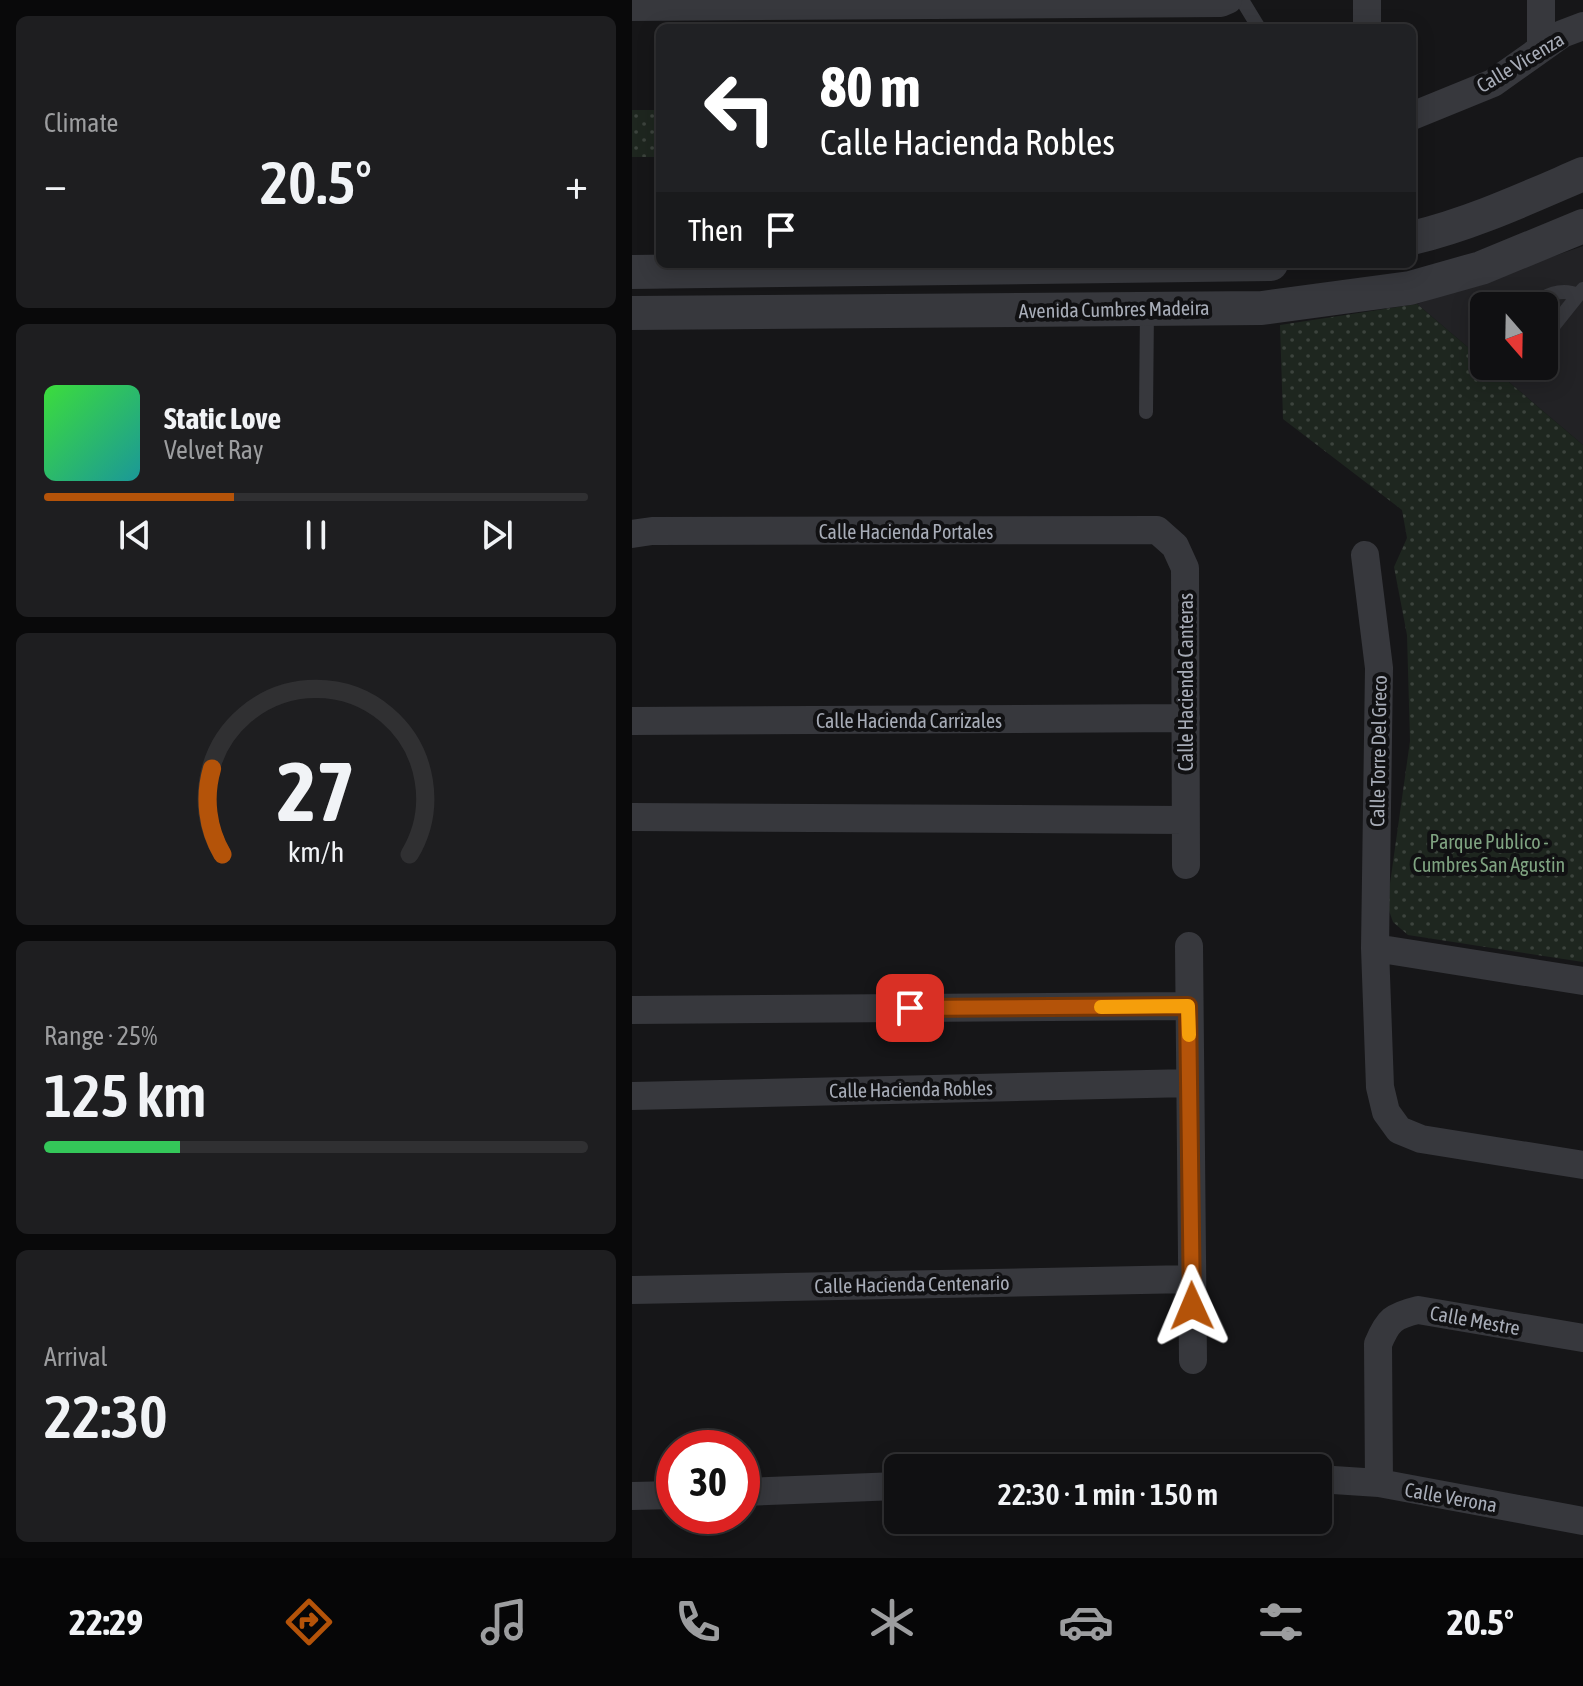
<!DOCTYPE html>
<html lang="en">
<head>
<meta charset="utf-8">
<style>
	:root { --surface:#101012; --page:#1e1e20; --text:#f1f3f6; --muted:#9c9d9f; --line:#303032; --accent:#b45309 }
	body { margin:0; font-family:"Asap Condensed",sans-serif; background:var(--page); color:var(--text); height:100vh; display:flex; flex-direction:column; font-size:30px; white-space:nowrap }
	* { box-sizing:border-box; margin:0 }
	p { font-size:26px; color:var(--muted) }
	.icon { flex:none; width:44px; height:44px; fill:none; stroke:currentColor; stroke-width:2; stroke-linecap:round; stroke-linejoin:round }
	.map { position:relative; flex:1; overflow:hidden }
	.drawer { display:flex; flex-direction:column; gap:16px; padding:16px; background:#09090a; width:632px }
	.drawer>* { flex:none }
	.hud { position:absolute; left:24px; top:24px; width:760px; height:244px; border-radius:12px; box-shadow:0 4px 20px #0003,0 0 0 2px var(--line); background:#202124; color:#fff; overflow:hidden }
	.needle { width:52px; rotate:160deg }
	.controls { position:absolute; left:838px; top:292px; display:grid; gap:16px }
	.controls a { display:grid; place-items:center; width:88px; height:88px; border-radius:12px; background:var(--surface); box-shadow:0 4px 20px #0003,0 0 0 2px var(--line); font-size:40px }
	.speed { position:absolute; left:24px; top:1430px; display:flex; gap:16px; font-size:40px; font-weight:700; text-align:center }
	.speed>* { display:grid; place-content:center; width:104px; height:104px; border-radius:50%; background:var(--surface); box-shadow:0 4px 20px #0003,0 0 0 2px var(--line); line-height:1 }
	.speed .limit { border:12px solid #d22; background:#fff; color:#111 }
	.pin { position:absolute; display:grid; place-items:center; width:68px; height:68px; color:#fff; margin:-34px; border-radius:16px; box-shadow:0 4px 12px #0006 }
	.me { position:absolute; width:88px; margin:-44px; rotate:359deg; stroke-linejoin:round; filter:drop-shadow(0 0 6px #0008) }
	.turn { display:flex; align-items:center; gap:28px; height:168px; padding:0 32px; font-size:36px }
	.turn .icon { width:104px; height:104px; stroke-width:2.5 }
	.turn b { display:block; font-size:56px; line-height:68px }
	.then { display:flex; align-items:center; height:76px; padding:0 32px; background:#0003; gap:16px; font-size:30px }
	.big { font-size:60px; font-weight:600; line-height:1.1 }
	.drawer .card { flex:1; display:flex; flex-direction:column; justify-content:center; gap:12px; min-width:0; padding:0 28px; border-radius:12px; background:var(--page) }
	.drawer .dial { align-items:center; gap:0 }
	.dial svg { height:208px; overflow:visible; fill:none; stroke:var(--line); stroke-width:7; stroke-linecap:round; text-anchor:middle }
	.dial text { fill:var(--text); stroke:none }
	.song { display:flex; align-items:center; gap:24px }
	.cover { width:96px; height:96px; border-radius:12px; background:linear-gradient(135deg,hsl(120 70% 55%),hsl(180 70% 35%)) }
	.played { height:8px; border-radius:4px; background:linear-gradient(90deg,var(--accent) 35%,var(--line) 35%) }
	.keys { display:flex; justify-content:space-around; direction:ltr }
	.heat { display:flex; justify-content:space-between; align-items:center; font-size:44px; direction:ltr }
	.charge { height:12px; border-radius:6px; background:linear-gradient(90deg,#34c759 25%,var(--line) 0) }
	.trip { position:absolute; left:252px; top:1454px; width:448px; height:80px; border-radius:12px; background:var(--surface); box-shadow:0 4px 20px #0003,0 0 0 2px var(--line); font-weight:600; line-height:80px; text-align:center }
	.menu { display:flex; height:128px; justify-content:space-around; align-items:center; background:#060607; color:var(--muted) }
	.menu .icon { width:56px; height:56px }
	.menu .selected { color:var(--accent) }
	.menu b { font-size:36px; color:var(--text) }
	main { display:flex; flex:1; min-height:0 }
	.map>svg:first-child { display:block }
	.built { fill:#222225 }
	.park { fill:url(#park-dots) }
	.lines { fill:none; stroke-linecap:round; stroke-linejoin:round }
	.service { stroke:#37383d; stroke-width:14 }
	.minor { stroke:#37383d; stroke-width:28 }
	.tertiary { stroke:#37383d; stroke-width:34 }
	.route-casing { stroke:#753606; stroke-width:20 }
	.route { stroke:#b45309; stroke-width:14 }
	.slow { stroke:#f59e0b; stroke-width:14 }
	.labels { text-anchor:middle; dominant-baseline:central; stroke-width:8; stroke-linejoin:round; paint-order:stroke }
	.street-label { font-size:20px; fill:#a8adb8; stroke:#111113 }
	.park-label { font-size:20px; fill:#7fa381; stroke:#111113 }
</style>
</head>
<body>
<main>
<section class="drawer">
<div class="card"><p>Climate</p>
<div class="heat"><a>−</a><b class="big">20.5°</b><a>+</a></div>
</div>
<div class="card">
<div class="song"><i class="cover"></i><div><b>Static Love</b><p>Velvet Ray</p></div></div>
<div class="played"></div>
<div class="keys"><svg class="icon" aria-label="previous" viewBox="0 0 24 24"><path d="M18 5L8 12l10 7zM5 5v14"/></svg><svg class="icon" aria-label="pause" viewBox="0 0 24 24"><path d="M8 5v14M16 5v14"/></svg><svg class="icon" aria-label="next" viewBox="0 0 24 24"><path d="M6 5l10 7-10 7zM19 5v14"/></svg></div>
</div>
<div class="card dial"><svg viewBox="0 0 100 80">
<path d="M14 69A42 42 0 1 1 86 69"/>
<path d="M14 69A42 42 0 0 1 10 36" stroke="#b45309"/>
<text x="50" y="56" font-size="32" font-weight="700">27</text>
<text x="50" y="72" font-size="11">km/h</text>
</svg></div>
<div class="card"><p>Range · 25%</p><b class="big">125 km</b><div class="charge"></div></div>
<div class="card"><p>Arrival</p><b class="big">22:30</b></div>
</section>
<div class="map">
<svg width="951" height="1558" viewBox="0 0 951 1558">
	<defs>
		<pattern id="park-dots" width="8" height="8" patternUnits="userSpaceOnUse" patternTransform="scale(2)"><rect width="8" height="8" fill="#1e261f"/><path d="M2 2h.1M6 6h.1" fill="none" stroke="#3c433d" stroke-width="1.8" stroke-linecap="round"/></pattern>
	</defs>
	<rect width="100%" height="100%" fill="#161618"/>
	<path class="built" d="M951,246V445L858,366H912V306H852V361L785,304Z"/>
	<path class="park" d="M0,110H28V157H0Z
		M785,304L852,361V366H858L951,445V962L776,935L761,922L755,905L778,741L775,635L762,567L775,538L770,510L651,419L648,325Z"/>
	<g class="lines">
		<path class="service" d="M610,0L627,28
			M898,306C913,296 928,287 946,295
			M912,338L951,289
			M514,412L515,309"/>
		<path class="minor" d="M735,0V28
			M909,0V49
			M0,7L589,3L596,0
			M780,116L861,83L930,34L951,26
			M0,534L20,531L525,530L543,546L553,568L554,865
			M733,555L747,668L743,948L748,1087L754,1112L767,1130L789,1139L951,1165
			M0,721L554,718
			M0,817L553,820
			M557,946L561,1360
			M743,948L951,981
			M0,1010L556,1006
			M0,1096L558,1083
			M0,1290L559,1279
			M686,1479L747,1483L951,1521
			M747,1483L746,1344C756,1320 761,1316 786,1310L951,1338
			M110,1492L266,1486
			M0,1496L42,1495"/>
		<path class="tertiary" d="M780,238C839,224 895,198 951,174
			M0,272L639,264
			M0,313L630,308L778,288L849,268L951,226"/>
	</g>
	<g class="lines">
		<g class="route-casing">
			<path id="route" d="M278,1008L556,1006L560,1306"/>
		</g>
		<use href="#route" class="route"/>
		<path class="slow" d="M469,1007L556,1006L557,1035"/>
	</g>
	<g class="labels">
		<g class="street-label">
			<text transform="translate(888 62) rotate(-31)">Calle Vicenza</text>
			<text transform="translate(482 309) rotate(-1)">Avenida Cumbres Madeira</text>
			<text x="274" y="531">Calle Hacienda Portales</text>
			<text transform="translate(553 682) rotate(-90)">Calle Hacienda Canteras</text>
			<text x="277" y="720">Calle Hacienda Carrizales</text>
			<text transform="translate(746 751) rotate(-89)">Calle Torre Del Greco</text>
			<text transform="translate(279 1089) rotate(-1)">Calle Hacienda Robles</text>
			<text transform="translate(280 1284) rotate(-1)">Calle Hacienda Centenario</text>
			<text transform="translate(843 1320) rotate(10)">Calle Mestre</text>
			<text transform="translate(819 1497) rotate(10)">Calle Verona</text>
		</g>
		<g class="park-label">
			<text x="857" y="841">Parque Publico -<tspan x="857" dy="23">Cumbres San Agustin</tspan></text>
		</g>
	</g>
</svg>
<div class="controls">
<a><svg class="needle" viewBox="-14 -14 28 28"><path d="M0-13l5 13h-10z" fill="#e53935"/><path d="M0 13l5-13h-10z" fill="#9c9d9f"/></svg></a>
</div>
<div class="speed"><div class="limit">30</div></div>
<div class="pin" style="left:278px;top:1008px;background:#d93025"><svg class="icon" aria-label="arrive" viewBox="0 0 24 24"><path d="M6 21V4h12l-3 4 3 4H6"/></svg></div>
<svg class="me" style="left:560px;top:1306px" viewBox="-20 -20 40 40"><path d="M0-17L14 15 0 8-14 15z" fill="#b45309" stroke="#fff" stroke-width="4"/></svg>
<div class="trip">22:30 · 1 min · 150 m</div>
<div class="hud">
<div class="turn"><svg class="icon" aria-label="left" viewBox="0 0 24 24"><path d="M17 20v-9H6M10 6l-5 5 5 5"/></svg><div><b>80 m</b>Calle Hacienda Robles</div></div>
<div class="then">Then<svg class="icon" aria-label="arrive" viewBox="0 0 24 24"><path d="M6 21V4h12l-3 4 3 4H6"/></svg></div>
</div>
</div>
</main>
<nav class="menu">
<b>22:29</b>
<svg class="icon selected" aria-label="directions" viewBox="0 0 24 24"><path d="M12 3l9 9-9 9-9-9zM9 14v-3h6M13 9l2 2-2 2"/></svg>
<svg class="icon" aria-label="music" viewBox="0 0 24 24"><path d="M9 18V5l10-2v13"/><circle cx="6" cy="18" r="3"/><circle cx="16" cy="16" r="3"/></svg>
<svg class="icon" aria-label="phone" viewBox="0 0 24 24"><path d="M5 4h4l2 5-3 2q2 4 5 5l2-3 5 2v4C11 20 4 13 5 4z"/></svg>
<svg class="icon" aria-label="climate" viewBox="0 0 24 24"><path d="M12 3v18M4 7l16 10M4 17L20 7"/></svg>
<svg class="icon" aria-label="car" viewBox="0 0 24 24"><path d="M5 17H2v-5l4-1 3-4h7l3 4 3 1v5h-3M9 17h6M6 11h13"/><circle cx="7" cy="17" r="2"/><circle cx="17" cy="17" r="2"/></svg>
<svg class="icon" aria-label="filters" viewBox="0 0 24 24"><path d="M4 7h16M4 17h16"/><circle cx="9" cy="7" r="2"/><circle cx="15" cy="17" r="2"/></svg>
<b>20.5°</b>
</nav>
</body>
</html>
